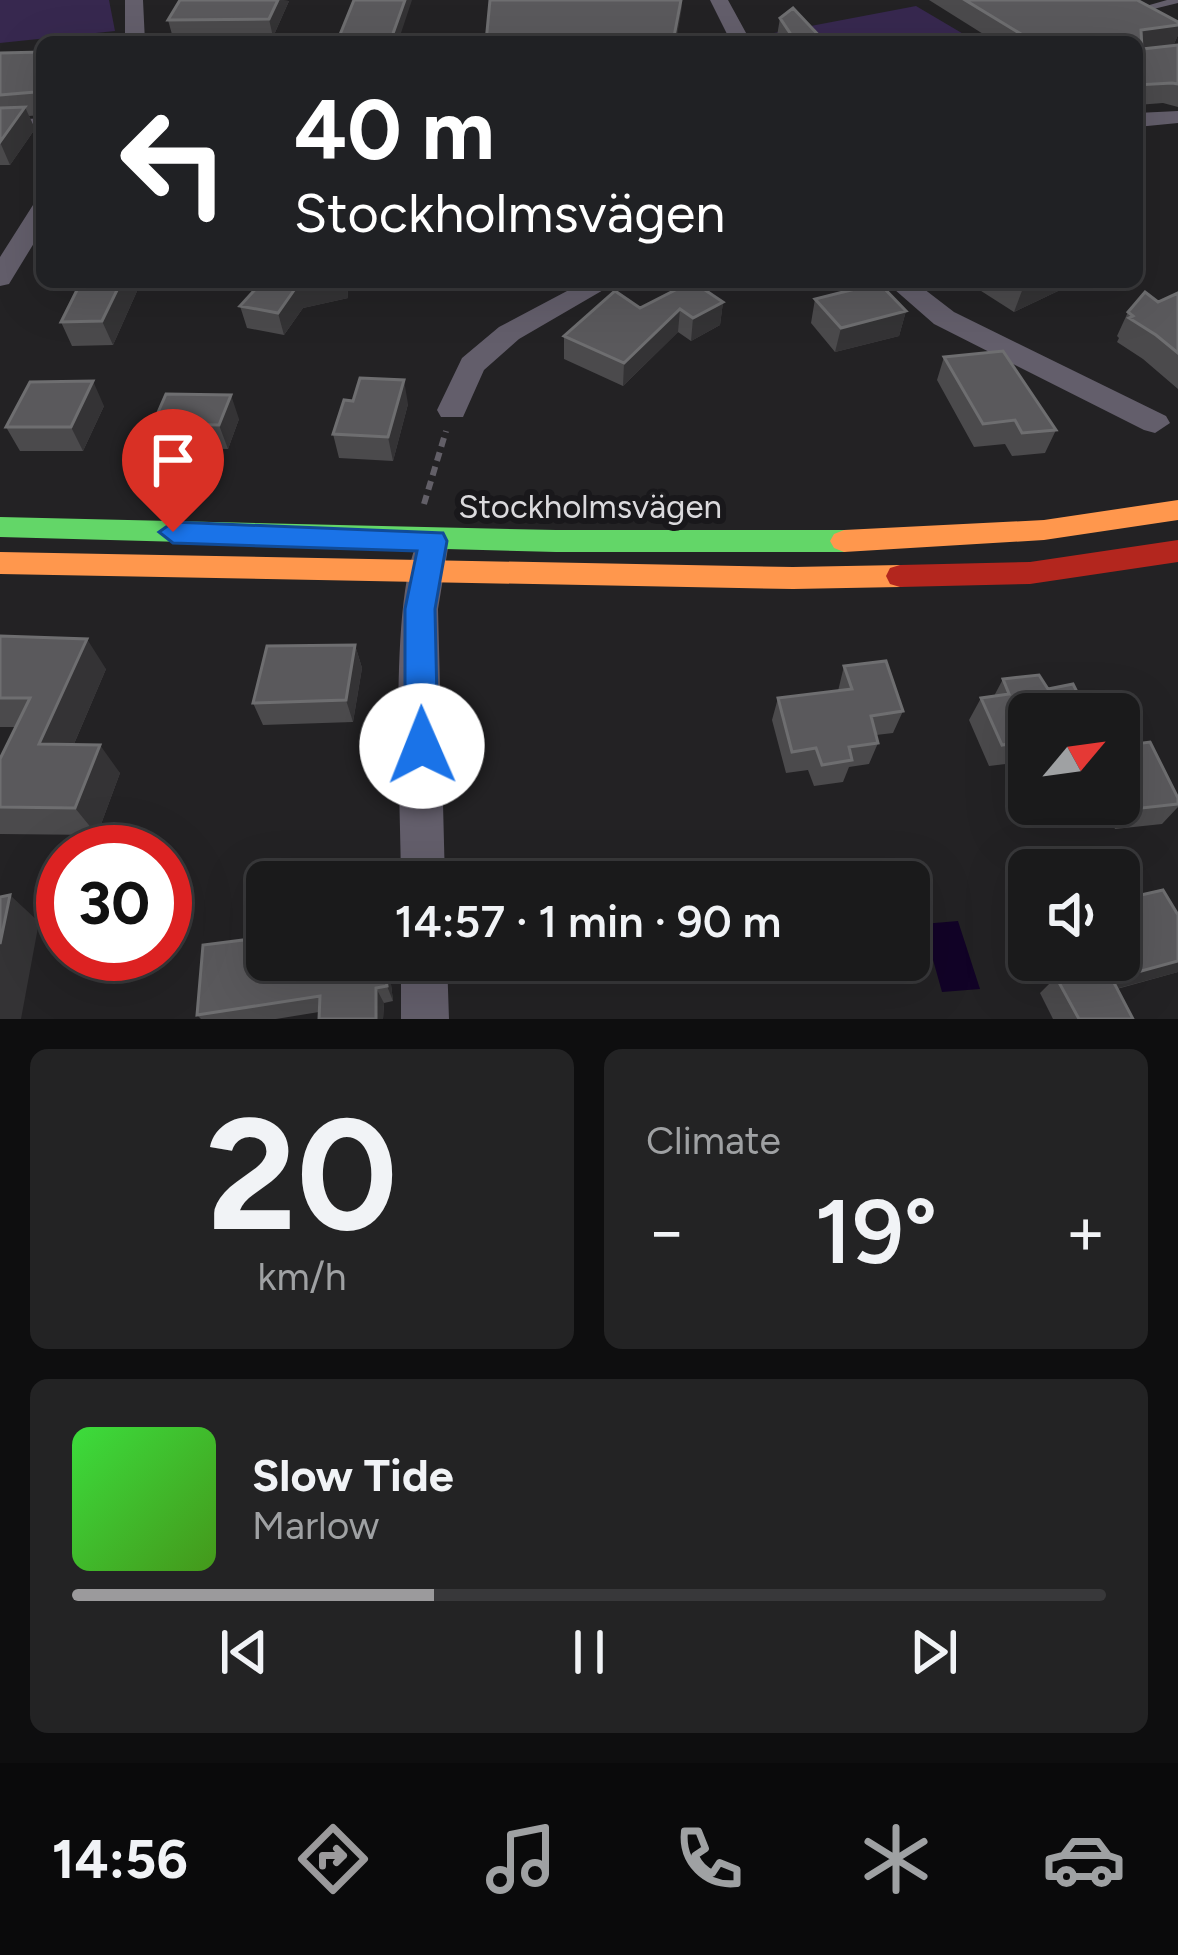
<!DOCTYPE html>
<html lang="en">
<head>
<meta charset="utf-8">
<style>
	:root { --surface:#1a1a1b; --page:#232324; --text:#f1f3f6; --muted:#9fa1a3; --line:#38383a; --accent:#9b9a9c }
	body { margin:0; font-family:Figtree,sans-serif; background:var(--page); color:var(--text); height:100vh; display:flex; flex-direction:column; font-size:45px; white-space:nowrap }
	* { box-sizing:border-box; margin:0 }
	p { font-size:39px; color:var(--muted) }
	.icon { flex:none; width:66px; height:66px; fill:none; stroke:currentColor; stroke-width:2; stroke-linecap:round; stroke-linejoin:round }
	.map { position:relative; height:1019px; overflow:hidden }
	.details { display:flex; flex-direction:column; gap:30px; padding:30px; background:#0e0e0f; flex:1 }
	.details>* { flex:none }
	.guide { position:absolute; left:36px; top:36px; width:1107px; height:252px; border-radius:18px; box-shadow:0 12px 48px #0002,0 0 0 3px var(--line); background:#202124; color:#fff; overflow:hidden }
	.needle { width:78px; rotate:61deg }
	.buttons { position:absolute; left:1008px; top:693px; display:grid; gap:24px }
	.buttons a { display:grid; place-items:center; width:132px; height:132px; border-radius:18px; background:var(--surface); box-shadow:0 12px 48px #0002,0 0 0 3px var(--line); font-size:60px }
	.speed { position:absolute; left:36px; top:825px; display:flex; gap:24px; font-size:60px; font-weight:700; text-align:center }
	.speed>* { display:grid; place-content:center; width:156px; height:156px; border-radius:50%; background:var(--surface); box-shadow:0 12px 48px #0002,0 0 0 3px var(--line); line-height:1 }
	.speed .limit { border:18px solid #d22; background:#fff; color:#111 }
	.pin { position:absolute; display:grid; place-items:center; width:102px; height:102px; color:#fff; margin:-123px -51px; border-radius:50% 50% 50% 0; rotate:-45deg; box-shadow:0 0 12px #0007 }
	.pin .icon { rotate:45deg }
	.me { position:absolute; width:132px; margin:-66px; rotate:359deg; stroke-linejoin:round; filter:drop-shadow(0 0 9px #0008) }
	.turn { display:flex; align-items:center; gap:42px; height:252px; padding:0 60px; font-size:54px }
	.turn .icon { width:156px; height:156px; stroke-width:2.5 }
	.turn b { display:block; font-size:84px; line-height:102px }
	.big { font-size:90px; font-weight:600; line-height:1.1 }
	.details .card { flex:1; display:flex; flex-direction:column; justify-content:center; gap:18px; min-width:0; padding:0 42px; border-radius:18px; background:var(--page) }
	.details .dial { align-items:center; gap:0 }
	.dial b { font-size:156px; line-height:1 }
	.song { display:flex; align-items:center; gap:36px }
	.cover { width:144px; height:144px; border-radius:18px; background:linear-gradient(135deg,hsl(120 70% 55%),hsl(100 70% 35%)) }
	.played { height:12px; border-radius:6px; background:linear-gradient(90deg,var(--accent) 35%,var(--line) 35%) }
	.keys { display:flex; justify-content:space-around; direction:ltr }
	.heat { display:flex; justify-content:space-between; align-items:center; font-size:66px; direction:ltr }
	.details .tiles { flex:1; display:grid; gap:30px; grid-template-columns:1fr 1fr }
	.card:last-child { grid-column:span 2 }
	.trip { position:absolute; left:246px; top:861px; width:684px; height:120px; border-radius:18px; background:var(--surface); box-shadow:0 12px 48px #0002,0 0 0 3px var(--line); font-weight:600; line-height:120px; text-align:center }
	.dock { display:flex; height:192px; justify-content:space-around; align-items:center; background:#0a0a0b; color:var(--muted) }
	.dock .icon { width:84px; height:84px }
	.dock .current { color:var(--accent) }
	.dock b { font-size:54px; color:var(--text) }
	.map>svg:first-child { display:block }
	.green { fill:#37284f }
	.water { fill:#120327 }
	.lines { fill:none; stroke-linecap:round; stroke-linejoin:round }
	.path { stroke:#625f67; stroke-width:6; stroke-dasharray:9 6; stroke-linecap:butt }
	.lane { fill:#635e6b; fill-rule:evenodd }
	.street { fill:#635e6b; fill-rule:evenodd }
	.fast { fill:#63d668; fill-rule:evenodd }
	.slow { fill:#ff974d; fill-rule:evenodd }
	.jam { fill:#b3261e; fill-rule:evenodd }
	.wall { fill:#4b4a4c }
	.shaded-wall { fill:#343335 }
	.building { fill:#5a595c; stroke:#6e6e70; stroke-width:3 }
	.route { fill:#1a73e8; stroke:#114b97; stroke-width:3 }
	.labels { text-anchor:middle; dominant-baseline:central; stroke-width:12; stroke-linejoin:round; paint-order:stroke }
	.street-label { font-size:33px; fill:#dbdadd; stroke:#19181b }
</style>
</head>
<body>
<div class="map">
<svg width="1178" height="1019" viewBox="0 0 1178 1019">
	<rect width="100%" height="100%" fill="#232224"/>
	<path class="green" d="M0,0H109L115,31L0,43Z
		M916,6L977,42H762L758,36Z"/>
	<path class="water" d="M958,921L980,989L942,992L923,924Z"/>
	<g class="lines">
		<path class="path" d="M424,504L446,431"/>
		<path class="lane" d="M1167,0H1178V3L1137,13L1132,10Z
			M42,118V124L0,127V121Z"/>
		<path class="street" d="M125,0H143L145,42H125Z
			M710,0H728L751,42H731Z
			M1178,111V123L1137,127V113Z
			M42,203V230L9,284L0,286V257L33,205Z
			M584,282H617L519,339L484,370L463,417H441L437,410L462,358L499,327Z
			M886,282H915L954,312L1166,416L1170,423L1155,433L1144,430L934,324Z
			M431,535L443,539L448,548L438,609L445,882H401C401,807 388,597 419,539Z
			M401,960H447L449,1019H401Z"/>
		<path class="fast" d="M0,517L556,530H844L854,534L858,541L854,548L844,552H556L0,537Z"/>
		<path class="slow" d="M1178,500V520L1044,540L844,552L834,548L830,541L834,534L844,530L1044,520Z
			M0,552L793,567L900,565L910,568L914,576L910,584L900,587L793,589L0,574Z"/>
		<path class="jam" d="M1178,540V562L1030,584L900,587L890,584L886,576L890,568L900,565L1030,562Z"/>
	</g>
	<path class="wall" d="M278,0L289,1L273,37L173,38L168,20Z
		M929,0H1137L1178,22V35L1174,44L1148,48L1178,45V107L1163,103L1137,105V42H954V40L988,37Z
		M780,18L825,42H781L777,36Z
		M42,52V115L29,116L35,129L10,165H0V53Z
		M262,282H347L348,298L303,308L284,335L247,328L240,306Z
		M709,282L708,293L723,302L720,325L691,341L678,332L623,386L564,359V336Z
		M967,282H1077L1014,312Z
		M138,289L113,345L72,346L61,322Z
		M1178,293V389L1143,359L1117,342L1119,338L1117,336L1128,312L1158,302Z
		M815,299L906,311L899,336L835,352L811,323Z
		M944,357L1056,430L1045,453L1012,456L1005,444L974,447L937,380Z
		M408,404L393,461L339,458L333,434Z
		M104,406L83,451H20L6,427Z
		M239,419L228,449L164,448L153,424Z
		M0,636L106,669L74,744L120,773L97,835L0,834V759L16,727H0Z
		M355,645L362,668L353,722L263,725L253,703Z
		M844,666L903,711L893,733L876,735L878,743L869,764L849,767L843,782L814,786L808,770L786,773L772,720L778,698L838,691Z
		M1003,679L1029,714V761L989,766L969,720L981,698L994,696Z
		M1119,746L1178,798V807L1162,824L1115,829L1104,804H1119Z
		M1178,915V972L1117,989L1133,1019H1053L1040,993L1050,983L1039,960H1119Z
		M289,960L288,972L383,961L390,976L393,1001L384,1003L383,1019H319V1012L276,1019H201L197,1015Z
		M802,960H882L803,968Z"/>
	<path class="shaded-wall" d="M278,0L289,1L273,37L269,19Z
		M405,0H412L398,42H390Z
		M681,0L682,7L676,42H673Z
		M1178,25V35L1174,44L1137,50L1141,30Z
		M42,83V108L35,92Z
		M25,107L35,129L10,165L0,142Z
		M121,282H135L138,289L113,345L102,321Z
		M317,282H347L348,298L303,308L284,335L278,313L297,286Z
		M1036,282H1077L1014,312L1023,288Z
		M723,302L720,325L691,341L693,318Z
		M680,309L678,332L623,386L624,363Z
		M906,311L899,336L835,352L841,328Z
		M404,380L408,404L393,461L388,437Z
		M93,381L104,406L83,451L71,427Z
		M231,395L239,419L228,449L219,425Z
		M87,639L106,669L62,772L39,744Z
		M355,645L362,668L353,722L346,700Z
		M100,745L120,773L97,835L75,808Z
		M10,895L39,922L21,1019H0V944Z
		M278,960H289L287,989L277,973Z
		M383,961L390,976L393,1001L387,986Z
		M1178,961V972L1093,995L1112,979Z
		M376,988L384,1003L383,1019H376Z"/>
	<path class="building" d="M180,0H278L269,19L168,20Z
		M354,0H405L390,42H337Z
		M490,0H681L673,42H486Z
		M965,0H1137L1178,22V25L1141,30L1142,49L1178,45V84L1172,83L1137,85V42H956L954,40L1021,34Z
		M793,8L825,42H796L780,18Z
		M42,52V83L35,92L0,95V53Z
		M25,107L0,142V108Z
		M81,282H121L102,321L61,322Z
		M262,282H317L297,286L278,313L240,306Z
		M691,282H708L702,288L723,302L693,318L680,309L624,363L564,336L615,291L640,308Z
		M1013,282H1036L1023,288Z
		M879,283L906,311L841,328L815,299Z
		M1145,292L1158,302L1178,293V353L1156,335L1129,318L1133,316L1128,312Z
		M1003,351L1056,430L1022,433L1015,420L983,424L944,357Z
		M360,378L404,380L388,437L333,434L344,400L353,401Z
		M93,381L71,427H6L30,382Z
		M166,394L231,395L219,425L153,424Z
		M0,636L87,639L39,744L100,745L75,808L0,807V759L30,698H0Z
		M355,645L346,700L253,703L267,646Z
		M886,661L903,711L871,716L878,743L849,747L852,760L822,765L816,748L792,752L778,698L852,689L844,666Z
		M1039,675L1048,689L1073,684L1088,714H1029V741L1002,745L981,698L1009,694L1003,679Z
		M1150,742L1178,798V804L1133,809L1119,779V746Z
		M885,875L887,882H825Z
		M1163,890L1178,915V961L1112,979L1133,1019H1079L1056,977L1070,971L1064,960H1119V900Z
		M10,895L0,944V897Z
		M267,937V960H278L277,973L383,961L387,986L376,988V1019H319L320,996L197,1015L203,945Z"/>
	<path class="route" d="M173,522L443,533L447,541L435,609L438,746L433,756L422,760L410,756L405,746V609L417,551L173,543L159,532Z"/>
	<g class="labels">
		<g class="street-label">
			<text x="590" y="506">Stockholmsvägen</text>
		</g>
	</g>
</svg>
<div class="buttons">
<a><svg class="needle" viewBox="-14 -14 28 28"><path d="M0-13l5 13h-10z" fill="#e53935"/><path d="M0 13l5-13h-10z" fill="#9fa1a3"/></svg></a>
<a><svg class="icon" aria-label="sound" viewBox="0 0 24 24"><path d="M4 9h4l5-4v14l-5-4H4zM17 9q2 3 0 6"/></svg></a>
</div>
<div class="speed"><div class="limit">30</div></div>
<div class="pin" style="left:173px;top:532px;background:#d93025"><svg class="icon" aria-label="arrive" viewBox="0 0 24 24"><path d="M6 21V4h12l-3 4 3 4H6"/></svg></div>
<svg class="me" style="left:422px;top:746px" viewBox="-20 -20 40 40"><circle r="19" fill="#fff"/><path d="M0-13L10 11 0 6-10 11z" fill="#1a73e8"/></svg>
<div class="trip">14:57 · 1 min · 90 m</div>
<div class="guide">
<div class="turn"><svg class="icon" aria-label="left" viewBox="0 0 24 24"><path d="M17 20v-9H6M10 6l-5 5 5 5"/></svg><div><b>40 m</b>Stockholmsvägen</div></div>
</div>
</div>
<section class="details">
<div class="tiles">
<div class="card dial"><b>20</b><p>km/h</p></div>
<div class="card"><p>Climate</p>
<div class="heat"><a>−</a><b class="big">19°</b><a>+</a></div>
</div>
<div class="card">
<div class="song"><i class="cover"></i><div><b>Slow Tide</b><p>Marlow</p></div></div>
<div class="played"></div>
<div class="keys"><svg class="icon" aria-label="previous" viewBox="0 0 24 24"><path d="M18 5L8 12l10 7zM5 5v14"/></svg><svg class="icon" aria-label="pause" viewBox="0 0 24 24"><path d="M8 5v14M16 5v14"/></svg><svg class="icon" aria-label="next" viewBox="0 0 24 24"><path d="M6 5l10 7-10 7zM19 5v14"/></svg></div>
</div>
</div>
</section>
<nav class="dock">
<b>14:56</b>
<svg class="icon current" aria-label="directions" viewBox="0 0 24 24"><path d="M12 3l9 9-9 9-9-9zM9 14v-3h6M13 9l2 2-2 2"/></svg>
<svg class="icon" aria-label="music" viewBox="0 0 24 24"><path d="M9 18V5l10-2v13"/><circle cx="6" cy="18" r="3"/><circle cx="16" cy="16" r="3"/></svg>
<svg class="icon" aria-label="phone" viewBox="0 0 24 24"><path d="M5 4h4l2 5-3 2q2 4 5 5l2-3 5 2v4C11 20 4 13 5 4z"/></svg>
<svg class="icon" aria-label="climate" viewBox="0 0 24 24"><path d="M12 3v18M4 7l16 10M4 17L20 7"/></svg>
<svg class="icon" aria-label="car" viewBox="0 0 24 24"><path d="M5 17H2v-5l4-1 3-4h7l3 4 3 1v5h-3M9 17h6M6 11h13"/><circle cx="7" cy="17" r="2"/><circle cx="17" cy="17" r="2"/></svg>
</nav>
</body>
</html>
